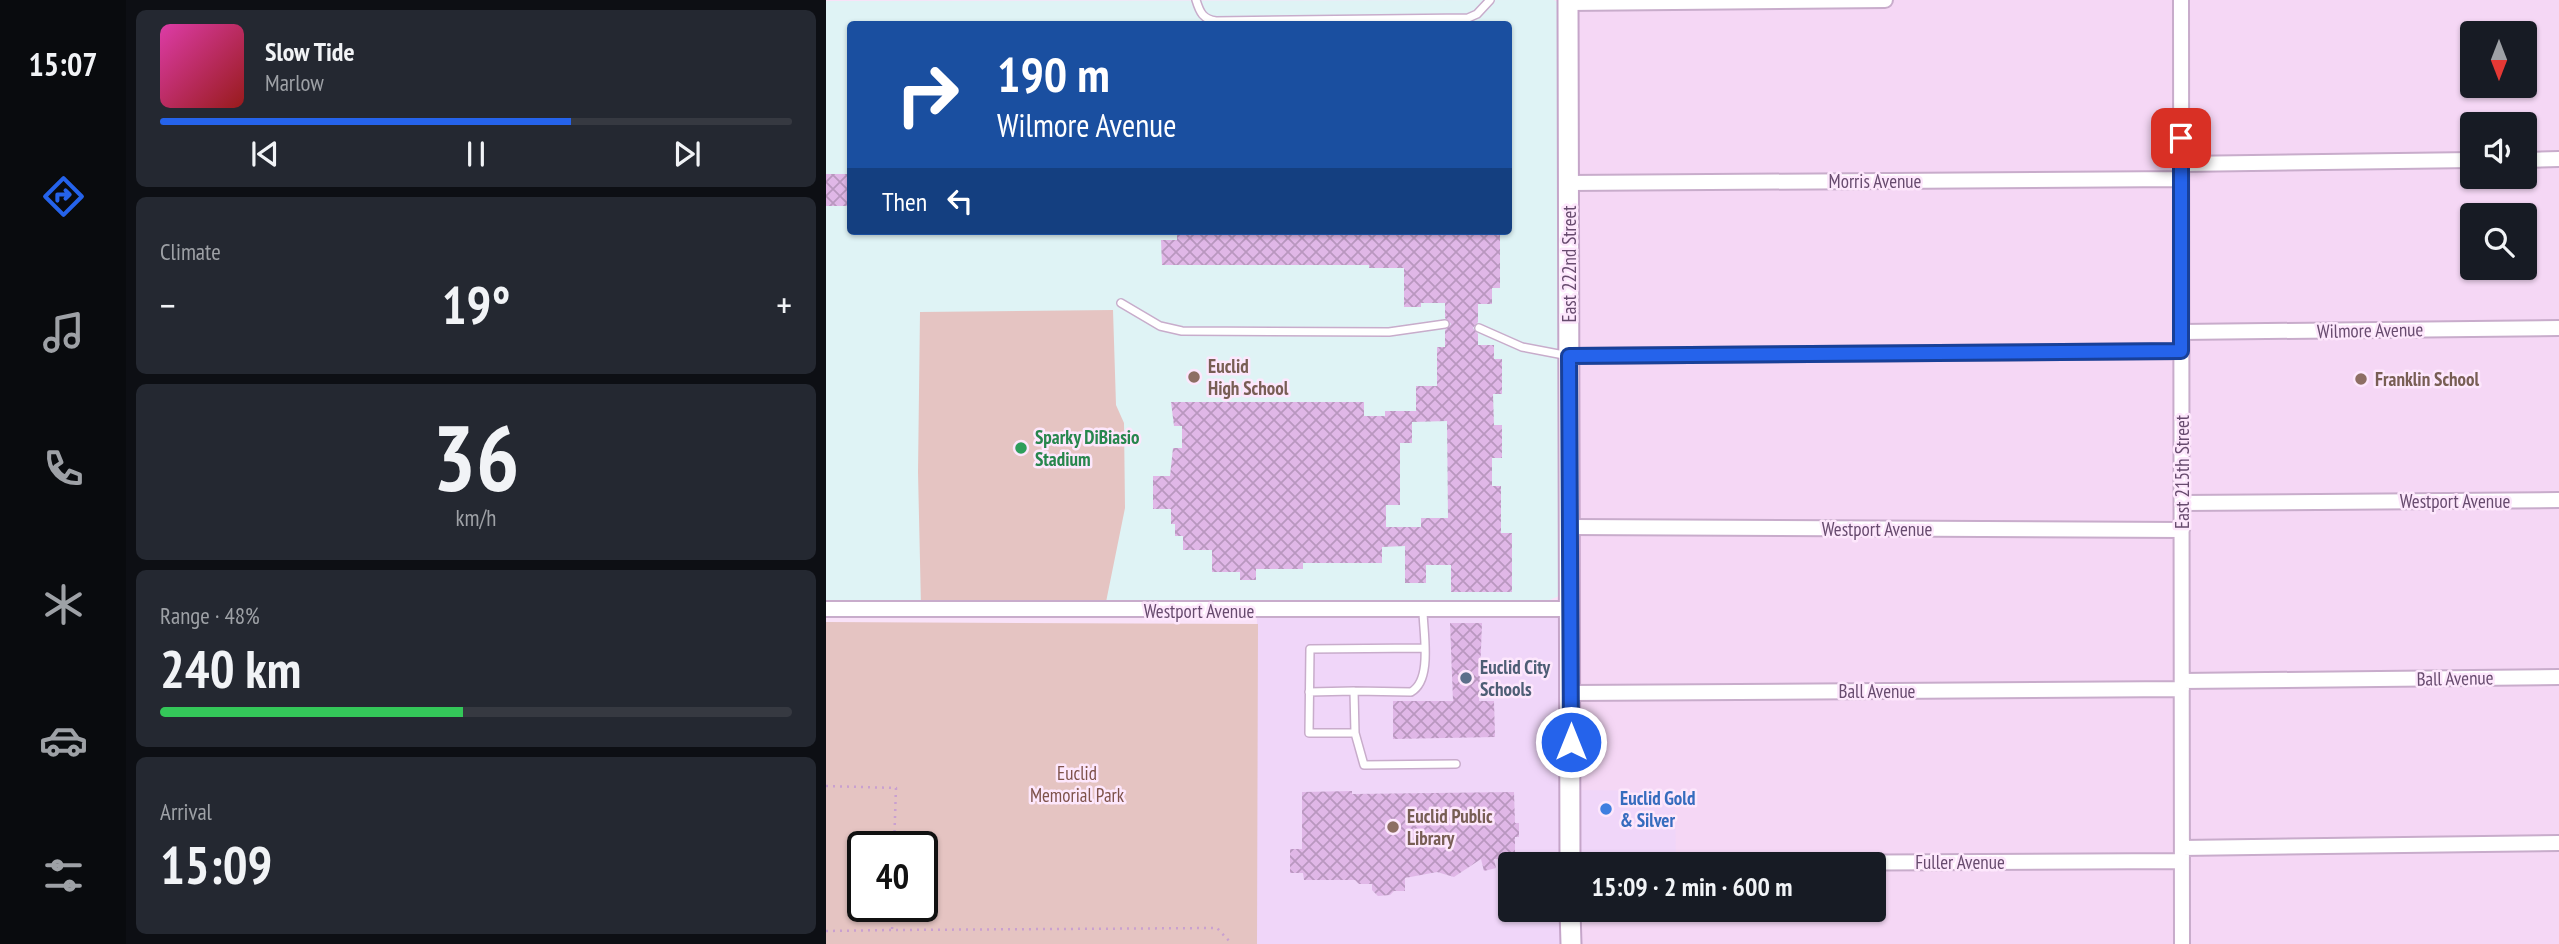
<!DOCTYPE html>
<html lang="en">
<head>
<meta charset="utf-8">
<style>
	:root { --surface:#171b24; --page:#242831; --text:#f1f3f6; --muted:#9ea1a6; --line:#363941; --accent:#2563eb }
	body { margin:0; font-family:"PT Sans Narrow",sans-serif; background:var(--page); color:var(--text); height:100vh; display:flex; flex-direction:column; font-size:26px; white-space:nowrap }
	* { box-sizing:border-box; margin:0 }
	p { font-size:23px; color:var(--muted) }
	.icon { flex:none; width:38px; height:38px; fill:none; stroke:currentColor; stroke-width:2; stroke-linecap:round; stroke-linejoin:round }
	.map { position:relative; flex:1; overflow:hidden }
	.side { display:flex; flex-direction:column; gap:10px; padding:10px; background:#0d0f14; width:700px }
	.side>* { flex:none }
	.banner { position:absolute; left:21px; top:21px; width:665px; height:214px; border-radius:7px; box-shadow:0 2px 5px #0004; background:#1a4fa0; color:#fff; overflow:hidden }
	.needle { width:46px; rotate:180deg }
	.fabs { position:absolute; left:1634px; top:21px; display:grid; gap:14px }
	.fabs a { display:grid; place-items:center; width:77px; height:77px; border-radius:7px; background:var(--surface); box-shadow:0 2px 5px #0004; font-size:35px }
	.speed { position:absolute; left:21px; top:831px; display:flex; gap:14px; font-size:35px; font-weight:700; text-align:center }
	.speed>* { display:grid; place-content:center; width:91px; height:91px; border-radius:50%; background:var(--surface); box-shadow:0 2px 5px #0004; line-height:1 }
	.speed .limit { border:4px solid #111; border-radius:10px; background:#fff; color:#111 }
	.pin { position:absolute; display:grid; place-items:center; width:60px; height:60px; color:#fff; margin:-30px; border-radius:14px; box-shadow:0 4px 10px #0006 }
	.me { position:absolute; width:77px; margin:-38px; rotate:0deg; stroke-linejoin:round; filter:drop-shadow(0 0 5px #0008) }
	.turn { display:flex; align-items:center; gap:24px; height:147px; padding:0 35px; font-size:32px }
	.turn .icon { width:91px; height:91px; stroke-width:2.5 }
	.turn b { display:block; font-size:49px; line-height:60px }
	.then { display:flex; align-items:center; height:66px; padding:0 35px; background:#0003; gap:14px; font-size:26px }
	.big { font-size:52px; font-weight:700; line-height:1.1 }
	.side .tile { flex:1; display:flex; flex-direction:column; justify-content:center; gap:10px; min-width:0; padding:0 24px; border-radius:10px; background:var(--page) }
	.side .dial { align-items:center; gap:0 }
	.dial b { font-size:91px; line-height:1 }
	.song { display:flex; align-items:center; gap:21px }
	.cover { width:84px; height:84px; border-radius:10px; background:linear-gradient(135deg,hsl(320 70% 55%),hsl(0 70% 35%)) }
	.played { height:7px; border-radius:4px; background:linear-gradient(90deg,var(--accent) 65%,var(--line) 65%) }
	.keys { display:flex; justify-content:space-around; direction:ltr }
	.heat { display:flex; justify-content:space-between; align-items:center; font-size:38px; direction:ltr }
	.charge { height:10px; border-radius:5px; background:linear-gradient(90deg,#34c759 48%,var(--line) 0) }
	.trip { position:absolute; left:672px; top:852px; width:388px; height:70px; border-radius:7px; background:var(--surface); box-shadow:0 2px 5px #0004; font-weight:700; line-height:70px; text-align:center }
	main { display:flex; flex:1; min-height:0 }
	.menu { display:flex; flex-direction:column; width:126px; justify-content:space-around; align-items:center; background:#090b0e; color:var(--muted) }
	.menu .icon { width:49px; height:49px }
	.menu .on { color:var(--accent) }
	.menu b { font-size:32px; color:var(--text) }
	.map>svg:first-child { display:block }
	.residential { fill:#f5d7f5; fill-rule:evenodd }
	.commercial { fill:#f0d6f9 }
	.education { fill:#dff3f5; fill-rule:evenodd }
	.green { fill:#e5c4c2; fill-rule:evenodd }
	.building { fill:url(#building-cross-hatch); fill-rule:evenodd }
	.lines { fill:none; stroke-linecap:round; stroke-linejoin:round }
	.lane-casing { stroke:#c8accb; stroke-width:10 }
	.street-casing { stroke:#c8accb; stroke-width:18 }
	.secondary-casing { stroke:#c5a5c9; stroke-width:23 }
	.path { stroke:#c9a0d0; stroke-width:2.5; stroke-dasharray:2 5; stroke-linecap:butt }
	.lane { stroke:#fff; stroke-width:7 }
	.street { stroke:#fff; stroke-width:14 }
	.secondary { stroke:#fff; stroke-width:19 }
	.route-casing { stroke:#184099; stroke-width:18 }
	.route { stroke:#2563eb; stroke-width:12 }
	.education-dot { fill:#8d6e63; stroke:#fde7fc; stroke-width:2.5 }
	.leisure-dot { fill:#2e9e5b; stroke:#fde7fc; stroke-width:2.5 }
	.service-dot { fill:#5c6f8a; stroke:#fde7fc; stroke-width:2.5 }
	.shop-dot { fill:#3f7fe0; stroke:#fde7fc; stroke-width:2.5 }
	.labels { text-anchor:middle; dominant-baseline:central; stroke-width:5; stroke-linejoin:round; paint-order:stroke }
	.street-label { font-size:19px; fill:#674b6e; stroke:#fde7fc }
	.education-label { font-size:19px; font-weight:bold; fill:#785e54; stroke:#fde7fc; text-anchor:start }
	.leisure-label { font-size:19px; font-weight:bold; fill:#27864d; stroke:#fde7fc; text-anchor:start }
	.service-label { font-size:19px; font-weight:bold; fill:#4e5e75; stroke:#fde7fc; text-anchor:start }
	.park-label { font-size:19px; fill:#7e524a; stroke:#fde7fc }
	.shop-label { font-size:19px; font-weight:bold; fill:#366cbe; stroke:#fde7fc; text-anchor:start }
</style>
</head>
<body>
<main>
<nav class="menu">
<b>15:07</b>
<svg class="icon on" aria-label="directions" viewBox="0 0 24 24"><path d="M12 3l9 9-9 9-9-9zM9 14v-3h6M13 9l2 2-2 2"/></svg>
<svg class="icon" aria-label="music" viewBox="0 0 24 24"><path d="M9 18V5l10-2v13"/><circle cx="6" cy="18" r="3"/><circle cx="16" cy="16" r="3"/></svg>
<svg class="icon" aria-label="phone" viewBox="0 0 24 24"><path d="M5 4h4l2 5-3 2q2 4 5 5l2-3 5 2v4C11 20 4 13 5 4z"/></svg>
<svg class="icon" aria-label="climate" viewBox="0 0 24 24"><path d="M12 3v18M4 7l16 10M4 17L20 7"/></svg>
<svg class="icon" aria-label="car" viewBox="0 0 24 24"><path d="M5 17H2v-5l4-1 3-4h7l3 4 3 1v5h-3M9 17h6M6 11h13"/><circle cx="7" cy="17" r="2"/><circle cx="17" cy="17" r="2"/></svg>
<svg class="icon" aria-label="filters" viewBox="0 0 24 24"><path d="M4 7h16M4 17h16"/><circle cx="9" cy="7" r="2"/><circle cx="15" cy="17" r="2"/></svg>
</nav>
<section class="side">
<div class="tile">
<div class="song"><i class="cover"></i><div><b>Slow Tide</b><p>Marlow</p></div></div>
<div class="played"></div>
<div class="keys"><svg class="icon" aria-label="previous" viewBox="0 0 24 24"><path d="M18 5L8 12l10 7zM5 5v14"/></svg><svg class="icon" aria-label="pause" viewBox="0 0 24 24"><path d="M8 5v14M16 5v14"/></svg><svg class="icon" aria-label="next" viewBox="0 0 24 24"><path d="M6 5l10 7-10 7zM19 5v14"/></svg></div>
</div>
<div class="tile"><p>Climate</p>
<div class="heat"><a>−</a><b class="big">19°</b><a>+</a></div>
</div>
<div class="tile dial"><b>36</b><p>km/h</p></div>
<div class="tile"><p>Range · 48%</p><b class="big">240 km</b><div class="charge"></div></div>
<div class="tile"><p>Arrival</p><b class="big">15:09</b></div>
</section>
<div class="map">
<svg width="1733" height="944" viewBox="0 0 1733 944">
	<defs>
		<pattern id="building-cross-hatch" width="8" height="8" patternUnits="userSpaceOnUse" patternTransform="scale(1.75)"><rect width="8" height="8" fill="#e0b7e7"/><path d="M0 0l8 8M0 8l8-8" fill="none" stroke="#b997bf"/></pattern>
	</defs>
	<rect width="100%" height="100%" fill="#f9e2f8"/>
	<path class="residential" d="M842,0H1733V944H744V910H1048V864H744L742,3ZM1647,33H1699V86H1647ZM1647,124H1699V177H1647ZM1647,215H1699V268H1647Z"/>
	<path class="commercial" d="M745,609V790L849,791L850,863L684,864V910H744V944H429L431,611Z"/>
	<path class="education" d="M728,0L733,3L735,595L719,602L638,603L0,605V1ZM24,24H682V231H24Z"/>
	<path class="green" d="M287,310L290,405L298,423L299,508L279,607L95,606L92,472L94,312Z
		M0,622L432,624L431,944H0ZM96,847V906H37V847Z"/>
	<path class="building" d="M0,174H24V206H0Z
		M351,231H674V288H666V304H652V322L647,328L652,334V345H668V359H676V394H667L668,425H676V458H666V486H675V533H686V592H625V565H600V583H579V546L556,547V563H477V569H430V580H414V572H386V550H357V536H349V524H345V509H327V476H344L347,448H356V426H348L345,402H538V416H559V411H590V386H611V347H619V330L625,324L619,318V303H595V307H578V268H543V265H336L335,240H351ZM621,421L622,518H595V527H560V505H574V443H586V422Z
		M624,623H656L653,701H668L669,737L567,739V701H627Z
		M526,791V794L688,792L689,823H693V837H689V859H668L670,868L658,871L655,859L628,877L611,872L579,878V891H568L564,895L552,896L546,890V884H533L529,880H478L477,873H464V849H476V792Z"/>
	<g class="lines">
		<g class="lane-casing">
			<path id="lane" d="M370,0C374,13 377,19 390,21L642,18L651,14L664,0
				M295,303L334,326L356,331L563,332L619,324
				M653,328L696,347L743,356
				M528,691L585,692C607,680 597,632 597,610
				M483,692L528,691L529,733H483L484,649L597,648
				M529,733L538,765L630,764"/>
		</g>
		<g class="street-casing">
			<path id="street" d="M1355,0L1356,944
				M742,3L1059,0
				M1699,160L1733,159
				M1355,164L1647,160
				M742,183L1355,179
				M1355,332L1733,328
				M743,356L1355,351
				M1356,503L1733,500
				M745,527L1356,530
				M0,609H745
				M1356,681L1733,677
				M745,693L1356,689
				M1356,848L1733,843
				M744,864L1356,861"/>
		</g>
		<g class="secondary-casing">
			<path id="secondary" d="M742,0L744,864
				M744,910L745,944"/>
		</g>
		<path class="path" d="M0,786L70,788L68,847
			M67,906L66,930L391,928L406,944
			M0,931L66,930"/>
		<use href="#lane" class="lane"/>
		<use href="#street" class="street"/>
		<use href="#secondary" class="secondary"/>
	</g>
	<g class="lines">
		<g class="route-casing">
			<path id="route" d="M745,742L743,356L1355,351V138"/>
		</g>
		<use href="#route" class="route"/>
	</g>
	<g class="education-dot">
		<circle cx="368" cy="377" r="7"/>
		<circle cx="1535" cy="379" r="7"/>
		<circle cx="567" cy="827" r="7"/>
	</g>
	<circle class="leisure-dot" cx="195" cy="448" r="7"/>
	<circle class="service-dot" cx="640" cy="678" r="7"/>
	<circle class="shop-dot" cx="780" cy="809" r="7"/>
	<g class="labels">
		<g class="street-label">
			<text x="1049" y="181">Morris Avenue</text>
			<text transform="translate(743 264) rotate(-90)">East 222nd Street</text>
			<text transform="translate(1544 330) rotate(-1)">Wilmore Avenue</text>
			<text transform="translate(1356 472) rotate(-90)">East 215th Street</text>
			<text x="1629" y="501">Westport Avenue</text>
			<text x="1051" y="529">Westport Avenue</text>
			<text x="373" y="611">Westport Avenue</text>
			<text transform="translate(1629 678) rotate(-1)">Ball Avenue</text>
			<text x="1051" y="691">Ball Avenue</text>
			<text x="1134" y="862">Fuller Avenue</text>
		</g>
		<g class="education-label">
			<text x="382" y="366">Euclid<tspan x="382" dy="22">High School</tspan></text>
			<text x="1549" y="379">Franklin School</text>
			<text x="581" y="816">Euclid Public<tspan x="581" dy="22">Library</tspan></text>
		</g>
		<g class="leisure-label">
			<text x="209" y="437">Sparky DiBiasio<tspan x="209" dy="22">Stadium</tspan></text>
		</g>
		<g class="service-label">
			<text x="654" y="667">Euclid City<tspan x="654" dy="22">Schools</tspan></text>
		</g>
		<g class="park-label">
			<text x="251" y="773">Euclid<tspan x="251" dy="22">Memorial Park</tspan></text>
		</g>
		<g class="shop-label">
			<text x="794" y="798">Euclid Gold<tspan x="794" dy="22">&amp; Silver</tspan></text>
		</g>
	</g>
</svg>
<div class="fabs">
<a><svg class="needle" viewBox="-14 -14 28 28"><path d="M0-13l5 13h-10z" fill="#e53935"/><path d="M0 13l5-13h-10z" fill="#9ea1a6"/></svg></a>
<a><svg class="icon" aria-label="sound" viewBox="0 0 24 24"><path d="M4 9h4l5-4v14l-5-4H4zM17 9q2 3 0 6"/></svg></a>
<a><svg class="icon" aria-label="search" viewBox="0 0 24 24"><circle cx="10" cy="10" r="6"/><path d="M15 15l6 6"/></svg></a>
</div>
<div class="speed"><div class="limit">40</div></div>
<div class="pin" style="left:1355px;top:138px;background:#d93025"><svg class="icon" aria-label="arrive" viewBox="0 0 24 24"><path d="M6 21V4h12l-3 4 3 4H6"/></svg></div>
<svg class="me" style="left:745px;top:742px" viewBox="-20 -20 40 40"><circle r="17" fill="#2563eb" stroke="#fff" stroke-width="3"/><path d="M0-11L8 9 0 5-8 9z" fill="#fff"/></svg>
<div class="trip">15:09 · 2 min · 600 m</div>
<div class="banner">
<div class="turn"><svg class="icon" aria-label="right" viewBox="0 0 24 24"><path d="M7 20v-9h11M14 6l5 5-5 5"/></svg><div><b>190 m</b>Wilmore Avenue</div></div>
<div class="then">Then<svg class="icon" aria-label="left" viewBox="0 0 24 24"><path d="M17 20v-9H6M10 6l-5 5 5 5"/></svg></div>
</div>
</div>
</main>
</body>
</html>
